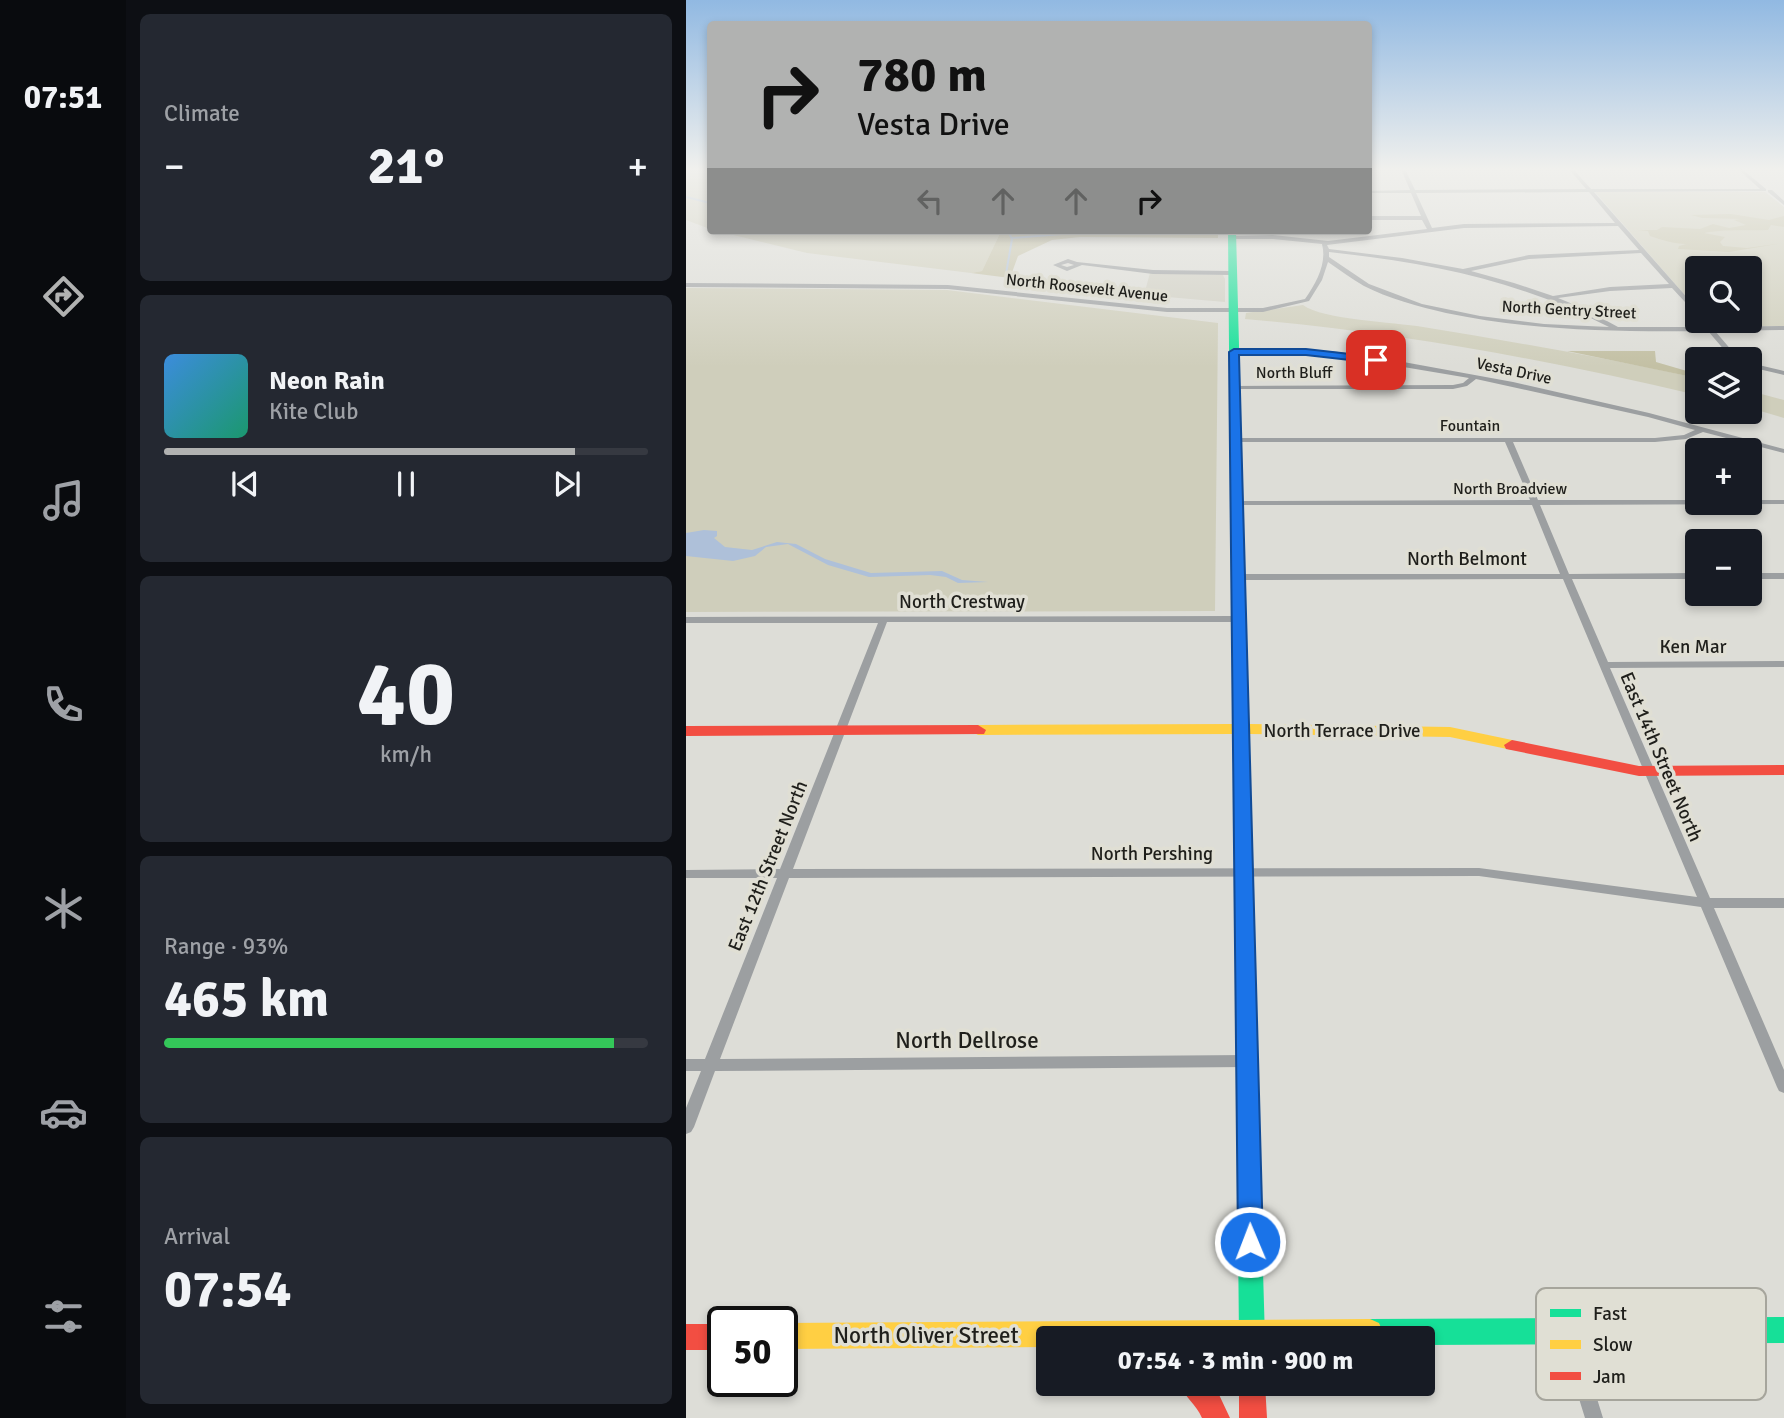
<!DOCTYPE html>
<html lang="en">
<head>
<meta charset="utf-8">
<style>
	:root { --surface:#171b24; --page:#242831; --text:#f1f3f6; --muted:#9ea1a6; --line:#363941; --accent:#b1b2b1 }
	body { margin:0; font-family:Signika,sans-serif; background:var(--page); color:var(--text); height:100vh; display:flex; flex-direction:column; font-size:26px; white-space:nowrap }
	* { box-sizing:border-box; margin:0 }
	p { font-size:23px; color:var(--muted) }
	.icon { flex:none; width:38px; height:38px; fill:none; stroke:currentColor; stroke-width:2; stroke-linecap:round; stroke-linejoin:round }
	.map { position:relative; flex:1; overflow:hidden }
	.panel { display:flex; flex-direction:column; gap:14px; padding:14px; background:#0d0f14; width:560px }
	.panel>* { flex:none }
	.guide { position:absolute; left:21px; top:21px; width:665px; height:214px; border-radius:7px; box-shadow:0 4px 10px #0003; background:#b1b2b1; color:#111; overflow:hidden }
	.buttons { position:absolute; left:999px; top:256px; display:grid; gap:14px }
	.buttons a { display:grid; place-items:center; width:77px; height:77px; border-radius:7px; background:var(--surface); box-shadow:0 4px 10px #0003; font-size:35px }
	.speed { position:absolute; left:21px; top:1306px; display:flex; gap:14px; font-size:35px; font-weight:700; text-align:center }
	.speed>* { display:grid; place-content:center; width:91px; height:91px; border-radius:50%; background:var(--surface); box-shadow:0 4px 10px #0003; line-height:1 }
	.speed .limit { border:4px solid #111; border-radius:10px; background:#fff; color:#111 }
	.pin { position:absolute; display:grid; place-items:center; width:60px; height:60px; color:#fff; margin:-30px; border-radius:14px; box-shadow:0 4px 10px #0006 }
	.me { position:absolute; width:77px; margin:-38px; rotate:359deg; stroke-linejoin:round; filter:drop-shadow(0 0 5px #0008) }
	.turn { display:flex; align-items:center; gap:24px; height:147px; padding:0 35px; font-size:32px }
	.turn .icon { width:91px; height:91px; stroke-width:2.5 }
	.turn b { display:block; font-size:49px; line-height:60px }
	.lanes { display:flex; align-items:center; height:66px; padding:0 35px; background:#0003; justify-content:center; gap:35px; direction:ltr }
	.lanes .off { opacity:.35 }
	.big { font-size:52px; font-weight:700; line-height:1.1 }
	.panel .tile { flex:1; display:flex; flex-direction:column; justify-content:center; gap:10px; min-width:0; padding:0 24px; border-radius:10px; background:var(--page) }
	.panel .dial { align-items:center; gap:0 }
	.dial b { font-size:91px; line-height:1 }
	.song { display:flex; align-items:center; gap:21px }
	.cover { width:84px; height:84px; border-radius:10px; background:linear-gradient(135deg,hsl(210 70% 55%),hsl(160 70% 35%)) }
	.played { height:7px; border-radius:4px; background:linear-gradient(90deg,var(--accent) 85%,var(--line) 85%) }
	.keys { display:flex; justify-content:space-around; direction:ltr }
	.heat { display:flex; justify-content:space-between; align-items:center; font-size:38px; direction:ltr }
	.charge { height:10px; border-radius:5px; background:linear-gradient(90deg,#34c759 93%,var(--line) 0) }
	.trip { position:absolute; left:350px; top:1326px; width:399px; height:70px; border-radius:7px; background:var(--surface); box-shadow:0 4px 10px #0003; font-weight:700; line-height:70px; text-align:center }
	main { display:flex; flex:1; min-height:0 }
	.menu { display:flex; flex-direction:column; width:126px; justify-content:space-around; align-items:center; background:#090b0e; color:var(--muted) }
	.menu .icon { width:49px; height:49px }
	.menu .active { color:var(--accent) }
	.menu b { font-size:32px; color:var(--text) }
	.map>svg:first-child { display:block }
	.built { fill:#d0cfc3 }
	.green { fill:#cfcebb }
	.forest { fill:#c3c0a4 }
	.water { fill:#aec0d9 }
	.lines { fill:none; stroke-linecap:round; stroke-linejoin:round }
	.stream { stroke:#aec0d9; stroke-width:2 }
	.street { fill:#9c9fa1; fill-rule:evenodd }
	.fast { fill:#16e098; fill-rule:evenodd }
	.slow { fill:#ffcf43; fill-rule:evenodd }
	.jam { fill:#f24e42; fill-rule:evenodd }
	.route { fill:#1a73e8; stroke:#114b97; stroke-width:2 }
	.labels { text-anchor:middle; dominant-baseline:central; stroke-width:7; stroke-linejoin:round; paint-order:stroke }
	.far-street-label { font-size:16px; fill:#1f1f1b; stroke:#e0dfd4 }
	.street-label { font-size:19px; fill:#1f1f1b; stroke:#e0dfd4 }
	.near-street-label { font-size:23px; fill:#1f1f1b; stroke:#e0dfd4 }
	.key { fill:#e0dfd4; stroke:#a6a59c; stroke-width:2 }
	.key-label { font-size:19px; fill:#1f1f1b }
</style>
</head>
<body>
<main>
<nav class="menu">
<b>07:51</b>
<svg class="icon active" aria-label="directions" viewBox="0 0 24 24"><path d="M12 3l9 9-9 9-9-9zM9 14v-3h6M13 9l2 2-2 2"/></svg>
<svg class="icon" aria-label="music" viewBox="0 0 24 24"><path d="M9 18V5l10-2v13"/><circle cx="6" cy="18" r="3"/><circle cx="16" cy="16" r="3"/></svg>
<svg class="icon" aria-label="phone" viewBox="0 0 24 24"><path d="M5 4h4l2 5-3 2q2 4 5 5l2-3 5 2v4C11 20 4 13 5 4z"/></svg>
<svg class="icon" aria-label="climate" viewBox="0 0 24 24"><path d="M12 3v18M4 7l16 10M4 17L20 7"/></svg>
<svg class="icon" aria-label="car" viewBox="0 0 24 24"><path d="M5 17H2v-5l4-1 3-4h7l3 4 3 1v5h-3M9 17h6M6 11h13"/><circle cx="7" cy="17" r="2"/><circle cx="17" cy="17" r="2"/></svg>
<svg class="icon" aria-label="filters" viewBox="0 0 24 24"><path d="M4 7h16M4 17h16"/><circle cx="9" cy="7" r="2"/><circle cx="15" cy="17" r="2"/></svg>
</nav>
<section class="panel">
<div class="tile"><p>Climate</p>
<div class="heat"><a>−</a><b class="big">21°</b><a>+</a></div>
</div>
<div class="tile">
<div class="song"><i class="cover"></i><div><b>Neon Rain</b><p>Kite Club</p></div></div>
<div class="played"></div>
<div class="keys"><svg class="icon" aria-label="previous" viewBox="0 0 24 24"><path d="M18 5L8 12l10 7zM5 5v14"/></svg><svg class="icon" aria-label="pause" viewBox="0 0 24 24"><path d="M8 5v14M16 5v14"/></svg><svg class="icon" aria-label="next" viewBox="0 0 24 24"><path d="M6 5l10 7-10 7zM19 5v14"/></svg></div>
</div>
<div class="tile dial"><b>40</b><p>km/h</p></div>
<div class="tile"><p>Range · 93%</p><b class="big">465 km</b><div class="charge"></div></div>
<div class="tile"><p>Arrival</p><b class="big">07:54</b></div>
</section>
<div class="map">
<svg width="1098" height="1418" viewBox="0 0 1098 1418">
	<rect width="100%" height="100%" fill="#ddddd7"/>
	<path class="built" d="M464,273L537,275L539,279V302L458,295Z"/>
	<path class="green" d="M0,169H24V229L0,220Z
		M909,192H1079L1098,207V326H1027L1022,320H1064V268H1012L1011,309Z
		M31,231H315L296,271L285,273L121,253Z
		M0,288L261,290L532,323L529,611L0,612Z
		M617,305C637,320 708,322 737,327C829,342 920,358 1011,378V395C863,360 711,332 559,319L560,313Z
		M1064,391L1098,400V418L1064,408Z"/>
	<path class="forest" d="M1045,214L1083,220L1098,216V227L1085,225L1082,230C1062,231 1038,229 1018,233L1039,237L1034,242L1037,246L1061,248L1097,243L1043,252L992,249L993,246L1000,244C988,244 976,240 964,236L962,231L951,230H971L976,227L1014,229L1027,224L1043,228L1060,225L1048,220L1054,219L1016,218L1005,215Z
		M315,231L532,233V238L394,237L366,240L332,256L324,278L285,273L296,271Z
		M881,351H969L970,362L1011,374V378Z"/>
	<path class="water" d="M18,530L31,531V536L28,538L39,547L66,550L91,542L110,544L139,559L185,573L256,571L276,580L302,582L272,583L260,577L244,575L183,577L142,565L102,544L80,547L69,556L47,561L0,556V533Z"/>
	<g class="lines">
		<path class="stream" d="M0,197L24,203
			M326,238L388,233L528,234
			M320,274L326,239L322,231"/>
		<path class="street" d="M715,169H719L729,190L900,189L883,169H887L905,189H1074L1052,169H1056L1080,189V191L908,192L1012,310V316L986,288L924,291L872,298L899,309L932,327H1019L1013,320H1020L1025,327L1098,326V330L1029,331L1053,359H1046L1022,331C934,332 846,331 760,313C734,307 701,298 678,286C666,279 654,270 642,262L636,280L623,301L577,312H481L262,289L0,287V283L262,285L481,308H577L619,299C631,282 641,263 636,244L587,239H546L544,236L587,235L642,241L741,229L736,220H682V216H735L725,193H682V191L724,190ZM903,192L929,223L778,224L746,228L730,193ZM932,226L953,250L843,255L777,269L716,258L643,249L641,245L778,228ZM643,252C744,263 832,280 923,327L858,324L794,316L736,304L683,284L643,257ZM955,253L983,284L924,287L867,296L828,283L785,271L843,259Z
			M1082,190H1086L1098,201V205L1082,192Z
			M382,259L391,262L467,270L546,271L549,273L546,275L467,274L396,265L381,271L367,265ZM382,263L388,265L381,267L375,265Z
			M548,350L646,351L712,361L827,382L963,413L1098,449V453L1017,432L1000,439L969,442H827L852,500H1012V502H1064V500H1098V504L854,505L883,574L1012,573V579H886L922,662L1098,661V667L924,668L1024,898H1098V908H1028L1098,1070V1093L1093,1091L1091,1087L1015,907L793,876L103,878L34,1059L561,1055L566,1057L568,1061L566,1065L561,1067L29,1071L8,1127L5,1132L0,1134V1108L15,1071H0V1059H19L91,878H0V870L94,869L192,623H0V617L552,616L557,619L552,622H201L107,869L793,868L1011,897L877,579L552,580L547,577L552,574H874L846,505H550L546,503L550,501L844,500L819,442H549L545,440L549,438H969L998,435L1009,430L962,417L790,379L781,386L767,389H549L546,387L547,386L767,385L777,383L783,378L646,355L546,353L545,352Z
			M1064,363L1098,371V375L1064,367Z
			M1064,573H1098V579H1064Z
			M881,1322L887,1325L890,1331L917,1418H899L872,1331L875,1325Z"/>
		<path class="fast" d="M542,231H550L559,576L552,580L545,576Z
			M562,1123L570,1126L573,1133L579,1339H553L551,1133L554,1126Z
			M1098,1317V1343L737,1345V1339H674L671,1332L675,1323L684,1319Z"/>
		<path class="slow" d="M552,572L559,576L563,724L764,727L826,740L834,745L826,750L764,737L563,734L573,1133L570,1140L562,1143L554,1140L551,1133L547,734L292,735L284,730L292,725L547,724L545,576Z
			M684,1319L693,1323L697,1332L694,1339H362V1347L96,1349V1323Z"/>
		<path class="jam" d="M292,725L300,730L298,734L0,736V726Z
			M826,740L953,766L1098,765V775L953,776L820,749L818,745Z
			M0,1324H37V1350H0Z
			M494,1384H528L544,1418H516C510,1404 499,1398 494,1384Z
			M553,1384H579L581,1418H553Z"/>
	</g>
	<linearGradient id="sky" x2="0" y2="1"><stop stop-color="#91b9e2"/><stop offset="0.46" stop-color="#f0f0ed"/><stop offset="1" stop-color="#f0f0ed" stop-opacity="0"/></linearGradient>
	<rect width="1098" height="367" fill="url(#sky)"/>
	<path class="route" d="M548,349H620L690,357L695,360L690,363L620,355H553L577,1242L573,1250L564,1253L555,1250L552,1242L543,352Z"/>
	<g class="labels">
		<g class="far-street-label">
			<text transform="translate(401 288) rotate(6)">North Roosevelt Avenue</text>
			<text transform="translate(883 310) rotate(3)">North Gentry Street</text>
			<text transform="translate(828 371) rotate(12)">Vesta Drive</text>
			<text x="608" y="373">North Bluff</text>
			<text x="784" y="426">Fountain</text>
			<text x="824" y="489">North Broadview</text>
		</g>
		<g class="street-label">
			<text x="781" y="559">North Belmont</text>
			<text x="276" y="602">North Crestway</text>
			<text x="1007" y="647">Ken Mar</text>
			<text x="656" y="731">North Terrace Drive</text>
			<text transform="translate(975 757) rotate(67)">East 14th Street North</text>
			<text x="466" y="854">North Pershing</text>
			<text transform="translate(82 866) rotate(-68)">East 12th Street North</text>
		</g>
		<g class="near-street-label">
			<text x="281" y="1040">North Dellrose</text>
			<text x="240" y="1335">North Oliver Street</text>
		</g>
	</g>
	<rect x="850" y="1288" width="230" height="112" rx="10" class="key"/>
	<rect x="864" y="1309" width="31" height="8" fill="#16e098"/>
	<rect x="864" y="1340" width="31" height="9" fill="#ffcf43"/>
	<rect x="864" y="1372" width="31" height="8" fill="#f24e42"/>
	<g class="key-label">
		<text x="907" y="1320">Fast</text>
		<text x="907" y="1351">Slow</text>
		<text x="907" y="1383">Jam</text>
	</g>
</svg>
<div class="buttons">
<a><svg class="icon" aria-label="search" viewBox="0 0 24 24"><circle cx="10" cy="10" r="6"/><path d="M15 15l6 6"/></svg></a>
<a><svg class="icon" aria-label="layers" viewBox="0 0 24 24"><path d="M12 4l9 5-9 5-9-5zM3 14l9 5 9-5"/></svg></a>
<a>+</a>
<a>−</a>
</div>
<div class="speed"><div class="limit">50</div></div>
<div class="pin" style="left:690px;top:360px;background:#d93025"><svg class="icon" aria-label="arrive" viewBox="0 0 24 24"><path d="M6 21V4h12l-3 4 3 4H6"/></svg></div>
<svg class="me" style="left:564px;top:1242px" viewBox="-20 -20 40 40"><circle r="17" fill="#1a73e8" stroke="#fff" stroke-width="3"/><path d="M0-11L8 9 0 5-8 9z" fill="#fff"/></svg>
<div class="trip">07:54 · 3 min · 900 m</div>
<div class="guide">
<div class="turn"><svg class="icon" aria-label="right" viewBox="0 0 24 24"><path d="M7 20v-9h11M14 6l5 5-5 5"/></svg><div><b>780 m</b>Vesta Drive</div></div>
<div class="lanes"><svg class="icon off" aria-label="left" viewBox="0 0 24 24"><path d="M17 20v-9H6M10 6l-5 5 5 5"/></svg><svg class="icon off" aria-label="ahead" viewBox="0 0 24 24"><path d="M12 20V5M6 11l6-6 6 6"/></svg><svg class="icon off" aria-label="ahead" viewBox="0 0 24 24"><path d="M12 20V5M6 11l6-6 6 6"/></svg><svg class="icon" aria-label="right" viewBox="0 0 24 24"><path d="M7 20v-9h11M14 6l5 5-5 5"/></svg></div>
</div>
</div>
</main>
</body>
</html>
